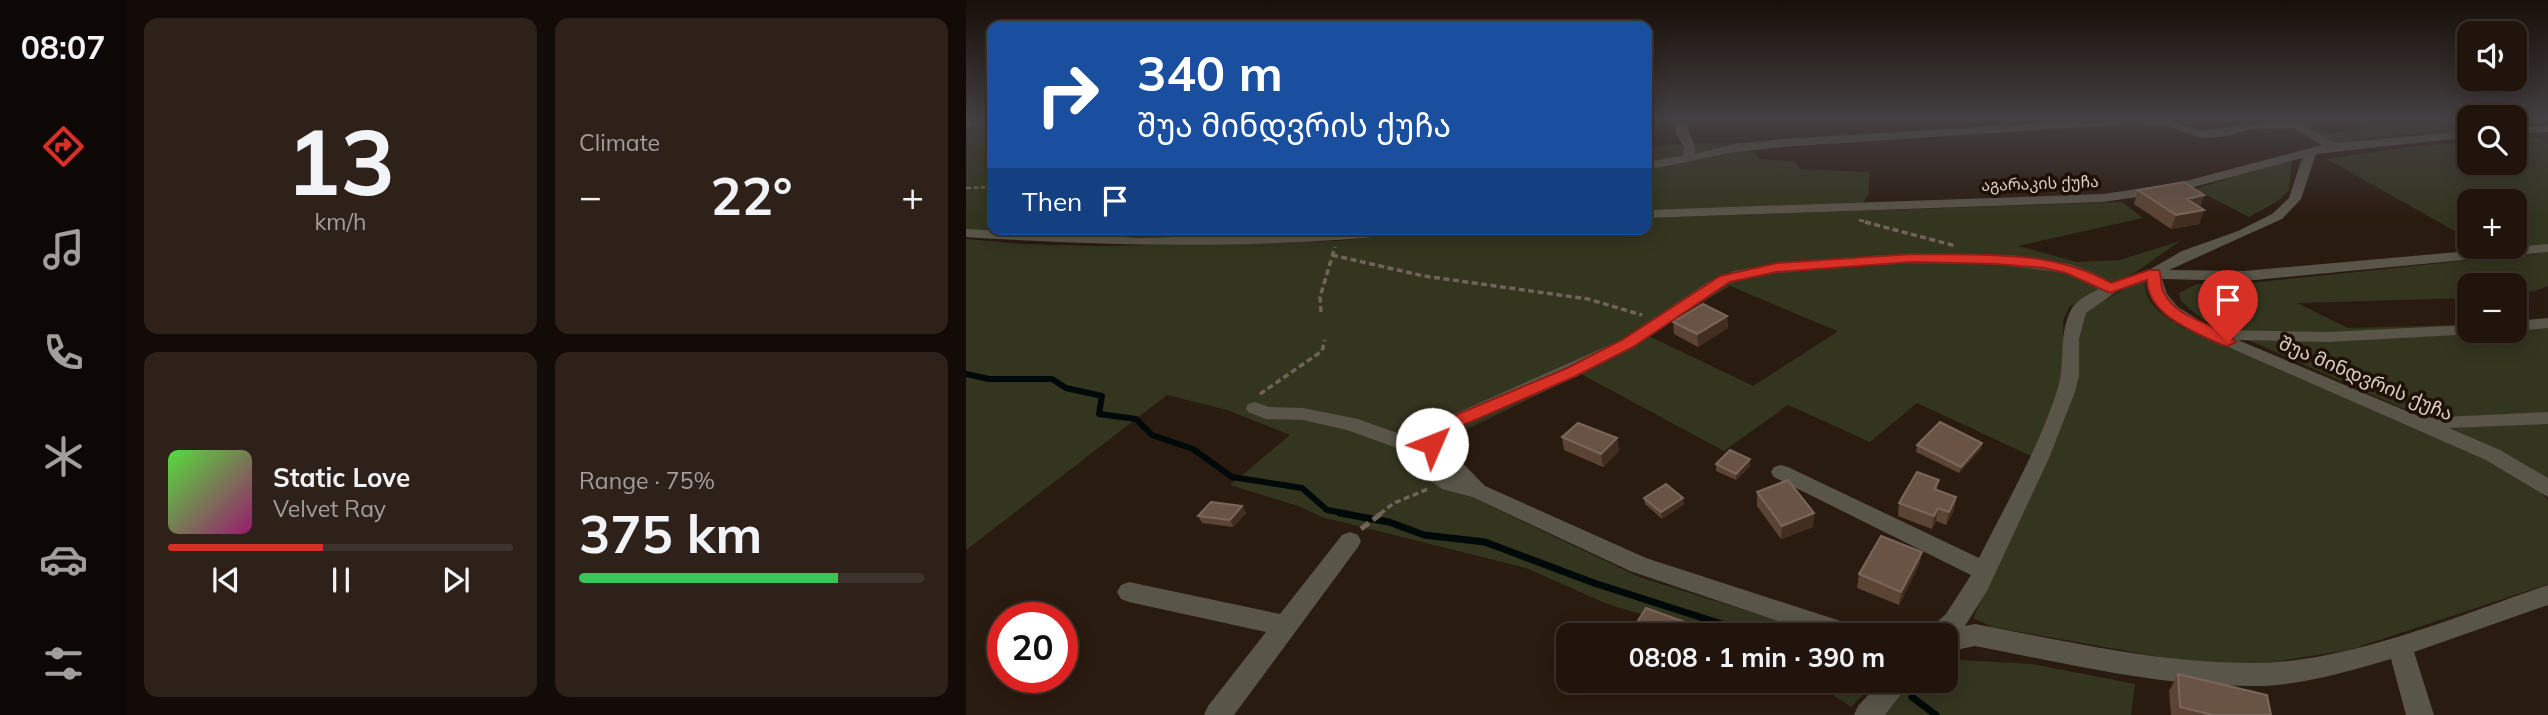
<!DOCTYPE html>
<html lang="en">
<head>
<meta charset="utf-8">
<style>
	:root { --surface:#20140c; --page:#2d211a; --text:#f1f3f6; --muted:#a29e9d; --line:#3d332d; --accent:#d93025 }
	body { margin:0; font-family:Mulish,"Noto Sans Georgian",sans-serif; background:var(--page); color:var(--text); height:100vh; display:flex; flex-direction:column; font-size:26px; white-space:nowrap }
	* { box-sizing:border-box; margin:0 }
	p { font-size:23px; color:var(--muted) }
	.icon { flex:none; width:38px; height:38px; fill:none; stroke:currentColor; stroke-width:2; stroke-linecap:round; stroke-linejoin:round }
	.map { position:relative; flex:1; overflow:hidden }
	.details { display:flex; flex-direction:column; gap:18px; padding:18px; background:#120b07; width:840px }
	.details>* { flex:none }
	.hud { position:absolute; left:21px; top:21px; width:665px; height:214px; border-radius:14px; box-shadow:0 4px 18px #0003,0 0 0 2px var(--line); background:#1a4fa0; color:#fff; overflow:hidden }
	.controls { position:absolute; left:1491px; top:21px; display:grid; gap:14px }
	.controls a { display:grid; place-items:center; width:70px; height:70px; border-radius:14px; background:var(--surface); box-shadow:0 4px 18px #0003,0 0 0 2px var(--line); font-size:35px }
	.speed { position:absolute; left:21px; top:602px; display:flex; gap:14px; font-size:35px; font-weight:700; text-align:center }
	.speed>* { display:grid; place-content:center; width:91px; height:91px; border-radius:50%; background:var(--surface); box-shadow:0 4px 18px #0003,0 0 0 2px var(--line); line-height:1 }
	.speed .limit { border:10px solid #d22; background:#fff; color:#111 }
	.pin { position:absolute; display:grid; place-items:center; width:60px; height:60px; color:#fff; margin:-72px -30px; border-radius:50% 50% 50% 0; rotate:-45deg; box-shadow:0 0 7px #0007 }
	.pin .icon { rotate:45deg }
	.me { position:absolute; width:77px; margin:-38px; rotate:46deg; stroke-linejoin:round; filter:drop-shadow(0 0 5px #0008) }
	.turn { display:flex; align-items:center; gap:24px; height:147px; padding:0 35px; font-size:32px }
	.turn .icon { width:91px; height:91px; stroke-width:2.5 }
	.turn b { display:block; font-size:49px; line-height:60px }
	.then { display:flex; align-items:center; height:66px; padding:0 35px; background:#0003; gap:14px; font-size:26px }
	.big { font-size:52px; font-weight:700; line-height:1.1 }
	.details .widget { flex:1; display:flex; flex-direction:column; justify-content:center; gap:10px; min-width:0; padding:0 24px; border-radius:14px; background:var(--page) }
	.details .dial { align-items:center; gap:0 }
	.dial b { font-size:91px; line-height:1 }
	.song { display:flex; align-items:center; gap:21px }
	.cover { width:84px; height:84px; border-radius:10px; background:linear-gradient(135deg,hsl(110 70% 55%),hsl(320 70% 35%)) }
	.played { height:7px; border-radius:4px; background:linear-gradient(90deg,var(--accent) 45%,var(--line) 45%) }
	.keys { display:flex; justify-content:space-around; direction:ltr }
	.heat { display:flex; justify-content:space-between; align-items:center; font-size:38px; direction:ltr }
	.charge { height:10px; border-radius:5px; background:linear-gradient(90deg,#34c759 75%,var(--line) 0) }
	.details .tiles { flex:1; display:grid; gap:18px; grid-template-columns:repeat(2,1fr) }
	.trip { position:absolute; left:590px; top:623px; width:402px; height:70px; border-radius:14px; background:var(--surface); box-shadow:0 4px 18px #0003,0 0 0 2px var(--line); font-weight:700; line-height:70px; text-align:center }
	main { display:flex; flex:1; min-height:0 }
	.dock { display:flex; flex-direction:column; width:126px; justify-content:space-around; align-items:center; background:#0d0805; color:var(--muted) }
	.dock .icon { width:49px; height:49px }
	.dock .selected { color:var(--accent) }
	.dock b { font-size:32px; color:var(--text) }
	.map>svg:first-child { display:block }
	.green { fill:#33351f; fill-rule:evenodd }
	.lines { fill:none; stroke-linecap:round; stroke-linejoin:round }
	.stream-far1 { stroke:#000909; stroke-width:6 }
	.stream { stroke:#000909; stroke-width:7 }
	.path-far2 { stroke:#71635a; stroke-width:2.5; stroke-dasharray:5 2.5; stroke-linecap:butt }
	.path-far1 { stroke:#71635a; stroke-width:3.5; stroke-dasharray:6 3.5; stroke-linecap:butt }
	.path { stroke:#71635a; stroke-width:5; stroke-dasharray:10 5; stroke-linecap:butt }
	.minor { fill:#595549; fill-rule:evenodd }
	.wall { fill:#5c4435 }
	.shaded-wall { fill:#422e20 }
	.building { fill:#695345; stroke:#7b6759; stroke-width:2 }
	.route { fill:#d93025; stroke:#8d1f18; stroke-width:2 }
	.labels { text-anchor:middle; dominant-baseline:central; stroke-width:7; stroke-linejoin:round; paint-order:stroke }
	.far-street-label { font-size:16px; fill:#dacfc8; stroke:#201107 }
	.street-label { font-size:19px; fill:#dacfc8; stroke:#201107 }
</style>
</head>
<body>
<main>
<nav class="dock">
<b>08:07</b>
<svg class="icon selected" aria-label="directions" viewBox="0 0 24 24"><path d="M12 3l9 9-9 9-9-9zM9 14v-3h6M13 9l2 2-2 2"/></svg>
<svg class="icon" aria-label="music" viewBox="0 0 24 24"><path d="M9 18V5l10-2v13"/><circle cx="6" cy="18" r="3"/><circle cx="16" cy="16" r="3"/></svg>
<svg class="icon" aria-label="phone" viewBox="0 0 24 24"><path d="M5 4h4l2 5-3 2q2 4 5 5l2-3 5 2v4C11 20 4 13 5 4z"/></svg>
<svg class="icon" aria-label="climate" viewBox="0 0 24 24"><path d="M12 3v18M4 7l16 10M4 17L20 7"/></svg>
<svg class="icon" aria-label="car" viewBox="0 0 24 24"><path d="M5 17H2v-5l4-1 3-4h7l3 4 3 1v5h-3M9 17h6M6 11h13"/><circle cx="7" cy="17" r="2"/><circle cx="17" cy="17" r="2"/></svg>
<svg class="icon" aria-label="filters" viewBox="0 0 24 24"><path d="M4 7h16M4 17h16"/><circle cx="9" cy="7" r="2"/><circle cx="15" cy="17" r="2"/></svg>
</nav>
<section class="details">
<div class="tiles">
<div class="widget dial"><b>13</b><p>km/h</p></div>
<div class="widget"><p>Climate</p>
<div class="heat"><a>−</a><b class="big">22°</b><a>+</a></div>
</div>
<div class="widget">
<div class="song"><i class="cover"></i><div><b>Static Love</b><p>Velvet Ray</p></div></div>
<div class="played"></div>
<div class="keys"><svg class="icon" aria-label="previous" viewBox="0 0 24 24"><path d="M18 5L8 12l10 7zM5 5v14"/></svg><svg class="icon" aria-label="pause" viewBox="0 0 24 24"><path d="M8 5v14M16 5v14"/></svg><svg class="icon" aria-label="next" viewBox="0 0 24 24"><path d="M6 5l10 7-10 7zM19 5v14"/></svg></div>
</div>
<div class="widget"><p>Range · 75%</p><b class="big">375 km</b><div class="charge"></div></div>
</div>
</section>
<div class="map">
<svg width="1582" height="715" viewBox="0 0 1582 715">
	<rect width="100%" height="100%" fill="#2a1b10"/>
	<path class="green" d="M0,119H26V229H411L332,235L251,234L182,238L0,230Z
		M1313,119H1332L1362,133L1402,128L1383,119H1503V131L1433,135L1358,145Z
		M1569,137L1582,142V244C1563,247 1534,256 1517,247H1549V201H1503V239L1361,159L1443,147L1503,142V163H1549V138Z
		M729,143H785L792,159L829,162L834,169L904,172L902,195L896,204L681,211V147Z
		M1326,158L1323,190L1312,201L1283,217L1229,189Z
		M1156,202L1177,218L1052,246L1111,262L1154,260L1214,241L1173,270L1103,307L1097,321L1098,379L1065,456L951,403L904,442L822,405L758,451L615,374L464,447L446,466L505,497L673,577L857,635H742L639,603L560,568L356,517L332,506L264,485L324,435L261,410L201,395L0,550V239L57,244L133,246L369,241L496,229H681V218ZM764,286L871,331V332L787,386L681,335Z
		M1582,252V286L1569,291L1549,294V285H1503V298L1331,303L1382,328L1495,325L1508,333L1582,327V478L1533,451L1237,320L1215,301L1213,293L1231,284H1275Z
		M1179,278C1177,304 1196,314 1216,327L1514,454L1565,483L1582,500V584L1383,650L1307,662L1245,666L1026,627L1007,618L1090,440L1112,381L1109,339L1119,311Z
		M992,660L1066,664L1169,684L1165,715H916L945,681H980V665Z
		M846,681H910L885,707Z"/>
	<g class="lines">
		<path class="stream-far1" d="M0,374L23,379H86L100,388L136,396L133,414L170,419L186,435L227,449L266,477L336,488L361,510L383,514"/>
		<path class="stream" d="M374,513L423,522L458,535L519,542L628,583L790,635
			M899,681L909,687
			M946,697L970,715"/>
		<path class="path-far2" d="M0,126L26,123
			M0,188L26,187
			M893,220L905,223"/>
		<path class="path-far1" d="M899,222L990,246
			M366,255L458,276L622,299L676,315
			M355,312L354,297L369,247
			M294,394L356,351L359,340
			M414,514L428,503L462,489"/>
		<path class="path" d="M395,529L416,513"/>
		<path class="minor" d="M1145,119H1200L1235,131L1328,119L1369,143L1503,131V137L1350,154L1335,199L1316,219L1203,270L1278,271L1582,244V252L1278,281L1196,279L1201,294L1212,307L1249,330L1362,332L1503,325V331H1511L1509,334L1362,342L1272,340L1457,418L1582,412V424L1483,428L1534,450L1582,478V497L1520,460L1228,332C1206,320 1186,306 1181,281L1150,292L1120,313L1113,339V376L1109,392L1083,458L1021,591L999,626L1009,624C1100,641 1191,663 1284,663C1380,664 1491,616 1582,585V605L1448,652L1468,715H1440L1425,659C1379,672 1332,687 1284,686C1191,686 1099,663 1009,646L980,652V635H962L965,627L980,614L1005,575L808,477L805,472L808,467L815,465L822,467L1013,558C1040,504 1072,449 1091,391C1100,365 1092,338 1104,312C1108,301 1123,294 1133,289L1100,273L1029,264L920,263L811,273L772,280L754,288L667,348L480,434L476,438V442L519,486L680,558L893,627L896,635H853L664,571L506,497L476,489L452,471L428,447L381,430L337,420L300,419L282,412L280,408L282,404L289,402L303,407L337,408L392,419L442,437L481,472L456,444V437L466,424L655,340L742,282L768,271L811,263L920,255L1029,256L1104,264L1128,273L1145,283L1183,270L1216,251L1272,231L1306,214L1323,198L1336,158L1213,191L1137,202L681,218V210L1137,194L1212,183L1356,145L1327,128L1282,130L1255,137L1234,138L1198,125L1162,124L816,147L768,152L681,170V162L716,156L718,148L710,134V125L716,122L722,125C722,136 731,144 729,154L768,144L816,139Z
			M1582,126V132L1549,134V128Z
			M0,229L176,238L460,229L453,233C302,249 151,247 0,237Z
			M1582,318V328L1549,331H1548L1549,321Z
			M384,532L392,535L395,541L392,547L268,715H238L242,706L300,632L163,602L155,599L151,592L155,585L163,582L314,614L376,535Z
			M915,681H945L919,715H888L892,706Z"/>
	</g>
	<path class="wall" d="M1172,190L1238,195L1234,207L1238,210L1233,224L1205,229L1168,204Z
		M761,316L762,328L732,347L708,334L707,322Z
		M596,437L653,451L637,467L598,450Z
		M951,445L1015,449L993,473L950,452Z
		M784,459V466L770,480L750,471V464Z
		M973,480L971,490L990,497L988,510L980,525L970,521L966,529L932,516L933,503Z
		M791,492L848,513L847,527L815,539L791,506Z
		M678,498L718,504L696,519L679,504Z
		M276,506L280,513L267,527L236,523L232,516Z
		M956,552L953,565L933,605L891,588L893,574Z
		M1212,674L1305,715H1205L1203,691Z"/>
	<path class="shaded-wall" d="M1238,195L1233,209L1221,199Z
		M1238,210L1233,224L1205,229L1210,215Z
		M761,316L762,328L732,347L731,334Z
		M651,438L653,451L637,467L635,454Z
		M1016,443L1015,449L993,473L995,467Z
		M784,459V466L770,480V474Z
		M990,497L988,510L980,525L983,512Z
		M717,498L718,504L696,519L695,512Z
		M276,506L280,513L267,527L264,520Z
		M972,508L970,521L966,529L968,516Z
		M848,513L847,527L815,539L816,526Z
		M956,552L953,565L933,605L935,592Z
		M719,622L720,635H711Z"/>
	<path class="building" d="M1218,182L1238,195L1221,199L1238,210L1210,215L1172,190Z
		M737,304L761,316L731,334L707,322Z
		M974,422L1016,443L995,467L951,445Z
		M612,423L651,438L635,454L596,437Z
		M764,450L784,459L770,474L750,464Z
		M951,472L973,480L968,489L990,497L983,512L972,508L968,516L933,503Z
		M822,480L848,513L816,526L791,492Z
		M700,484L717,498L695,512L678,498Z
		M245,502L276,506L264,520L232,516Z
		M915,536L956,552L935,592L893,574Z
		M680,608L719,622L711,635H663Z
		M1212,674L1301,695L1305,715H1247L1214,707Z"/>
	<linearGradient id="sky" x2="0" y2="1"><stop stop-color="#170f09"/><stop offset="0.54" stop-color="#443f42"/><stop offset="1" stop-color="#443f42" stop-opacity="0"/></linearGradient>
	<rect width="1582" height="219" fill="url(#sky)"/>
	<path class="route" d="M946,254C1012,255 1086,249 1145,283L1183,270H1193C1196,277 1194,284 1197,291C1213,323 1249,320 1270,342L1262,346L1256,345C1229,332 1182,316 1181,280L1144,293L1100,273L1078,268L1029,264L946,262L811,272L764,282L667,347L610,376L479,433L472,448L466,450L456,444L457,437L466,425L599,369L656,340L754,276L811,263Z"/>
	<g class="labels">
		<g class="far-street-label">
			<text transform="translate(1074 183) rotate(-2)">აგარაკის ქუჩა</text>
		</g>
		<g class="street-label">
			<text transform="translate(1400 378) rotate(23)">შუა მინდვრის ქუჩა</text>
		</g>
	</g>
</svg>
<div class="controls">
<a><svg class="icon" aria-label="sound" viewBox="0 0 24 24"><path d="M4 9h4l5-4v14l-5-4H4zM17 9q2 3 0 6"/></svg></a>
<a><svg class="icon" aria-label="search" viewBox="0 0 24 24"><circle cx="10" cy="10" r="6"/><path d="M15 15l6 6"/></svg></a>
<a>+</a>
<a>−</a>
</div>
<div class="speed"><div class="limit">20</div></div>
<div class="pin" style="left:1262px;top:342px;background:#d93025"><svg class="icon" aria-label="arrive" viewBox="0 0 24 24"><path d="M6 21V4h12l-3 4 3 4H6"/></svg></div>
<svg class="me" style="left:466px;top:444px" viewBox="-20 -20 40 40"><circle r="19" fill="#fff"/><path d="M0-13L10 11 0 6-10 11z" fill="#d93025"/></svg>
<div class="trip">08:08 · 1 min · 390 m</div>
<div class="hud">
<div class="turn"><svg class="icon" aria-label="right" viewBox="0 0 24 24"><path d="M7 20v-9h11M14 6l5 5-5 5"/></svg><div><b>340 m</b>შუა მინდვრის ქუჩა</div></div>
<div class="then">Then<svg class="icon" aria-label="arrive" viewBox="0 0 24 24"><path d="M6 21V4h12l-3 4 3 4H6"/></svg></div>
</div>
</div>
</main>
</body>
</html>
